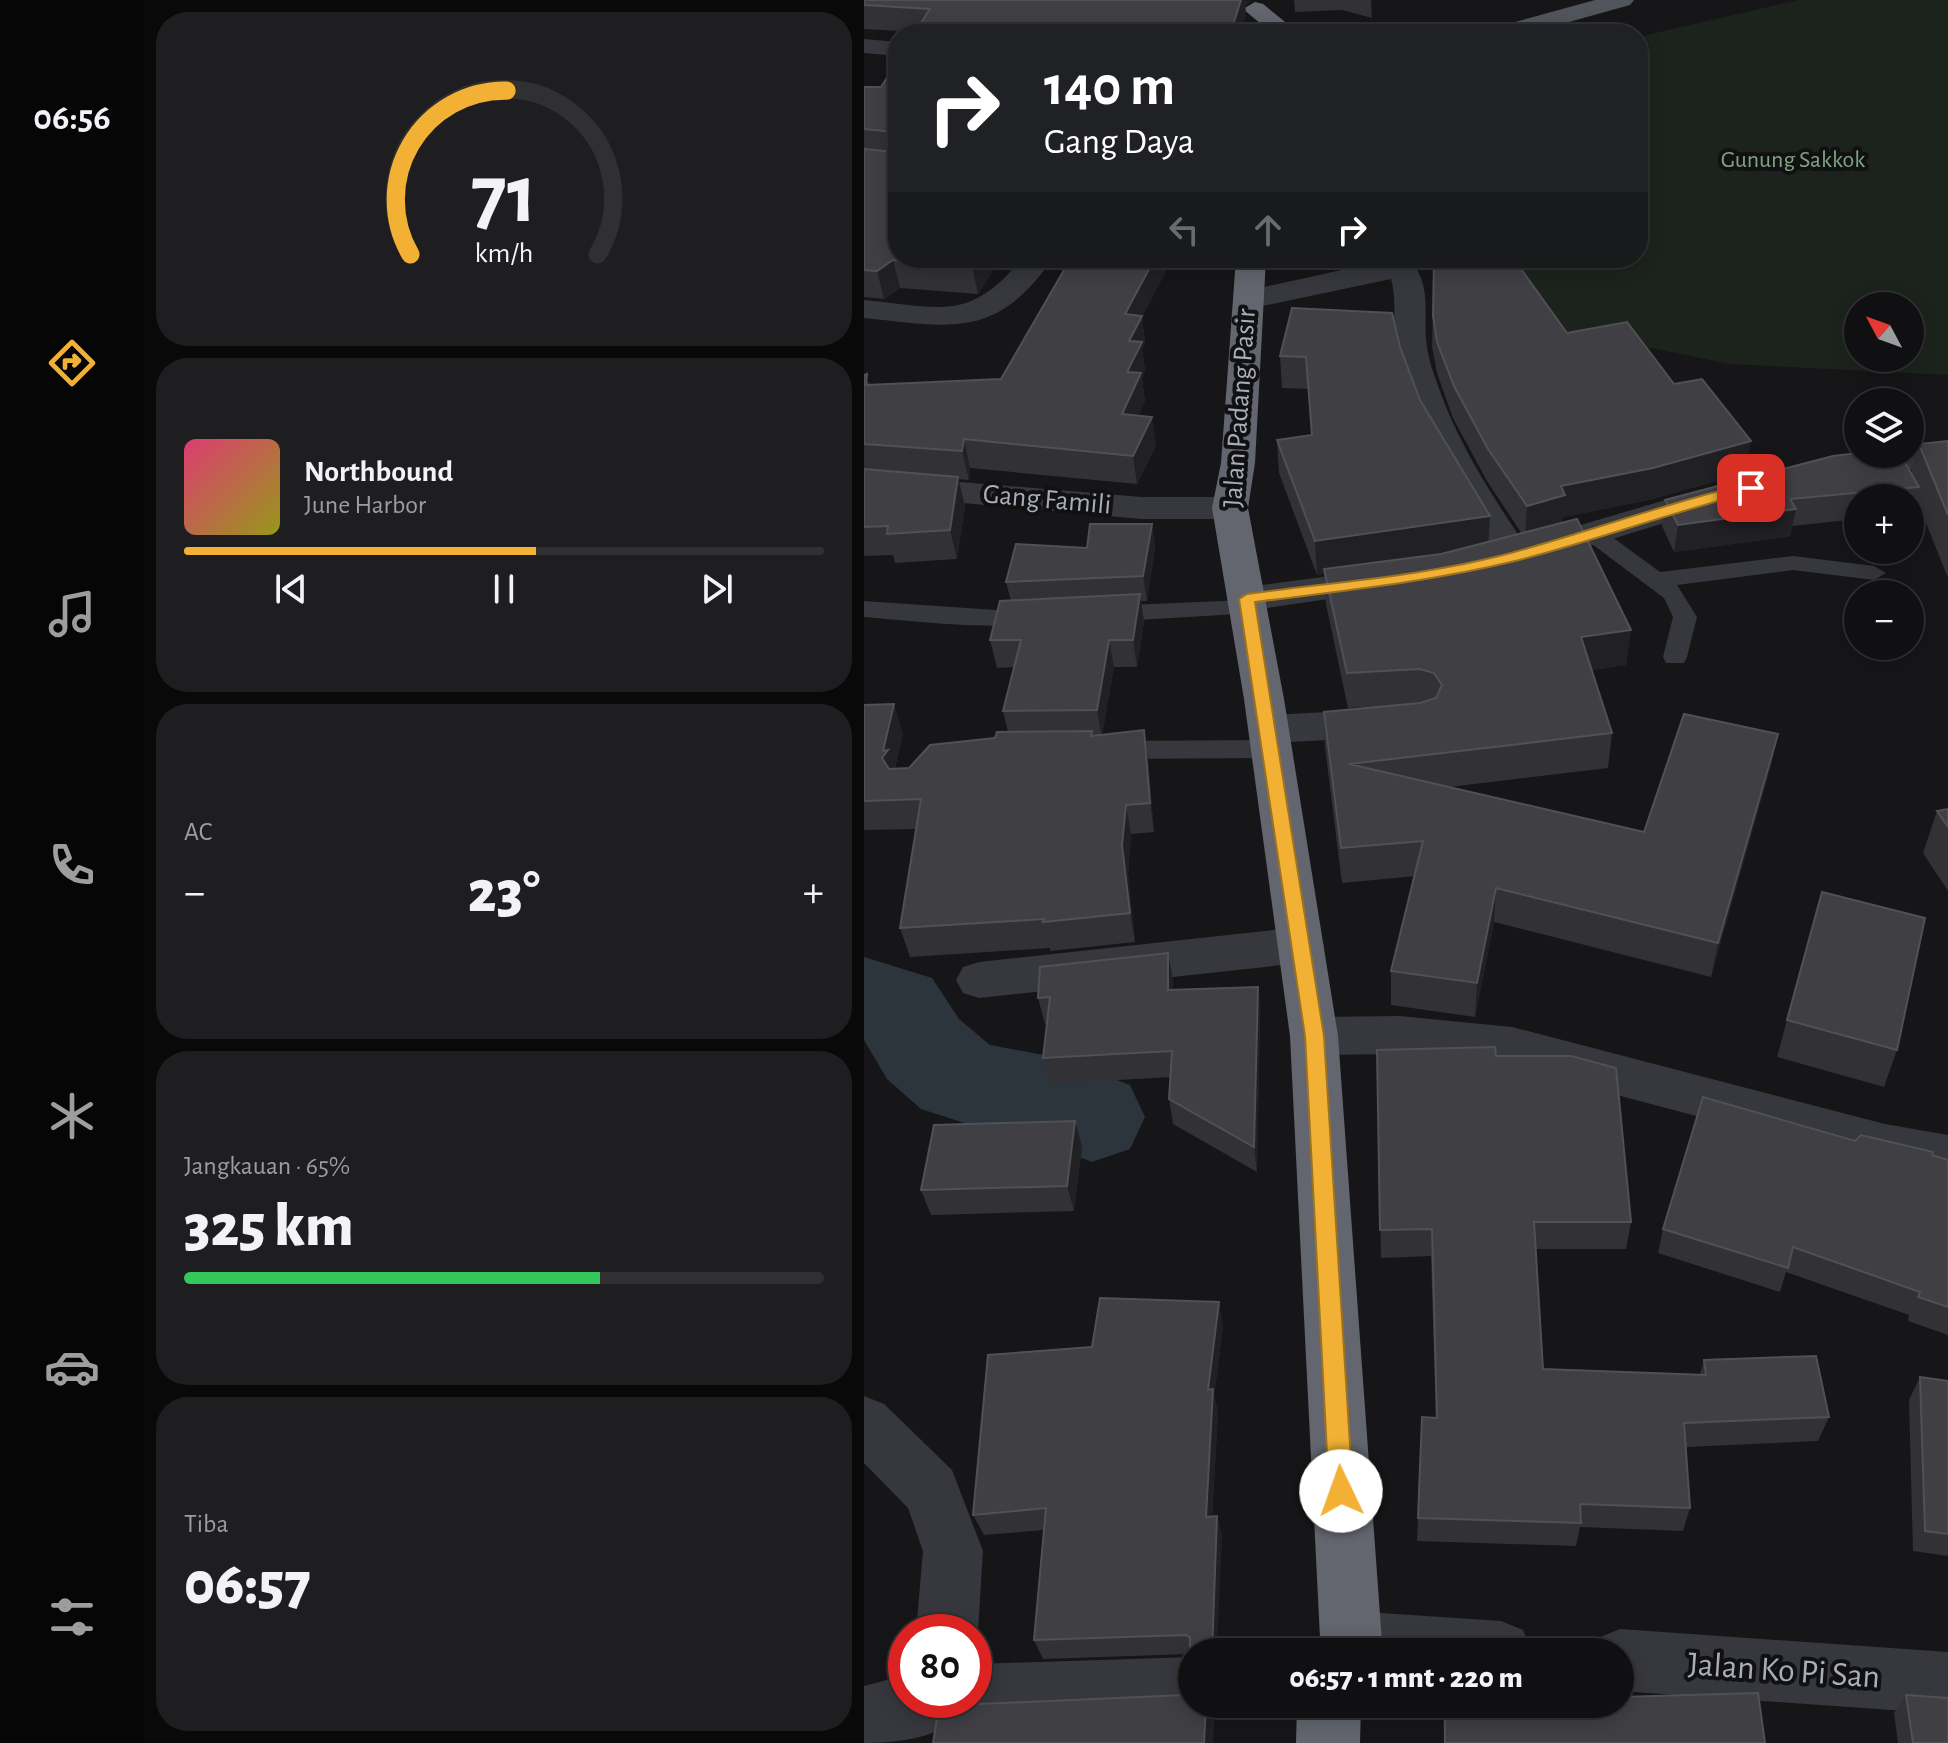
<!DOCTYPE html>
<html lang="id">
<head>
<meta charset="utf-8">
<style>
	:root { --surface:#101012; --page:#1e1e20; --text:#f1f3f6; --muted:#9c9d9f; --line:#303032; --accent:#f2b134 }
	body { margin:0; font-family:"Alegreya Sans",sans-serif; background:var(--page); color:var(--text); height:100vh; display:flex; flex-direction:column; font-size:30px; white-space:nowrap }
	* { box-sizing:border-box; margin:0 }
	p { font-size:26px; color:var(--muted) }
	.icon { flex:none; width:44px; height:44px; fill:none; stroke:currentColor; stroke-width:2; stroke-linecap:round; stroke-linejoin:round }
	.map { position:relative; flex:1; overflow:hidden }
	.drawer { display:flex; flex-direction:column; gap:12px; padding:12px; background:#09090a; width:720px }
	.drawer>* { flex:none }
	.banner { position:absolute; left:24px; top:24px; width:760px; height:244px; border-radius:32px; box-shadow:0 4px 20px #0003,0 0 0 2px var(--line); background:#202124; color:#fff; overflow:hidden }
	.needle { width:52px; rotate:311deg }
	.fabs { position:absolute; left:980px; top:292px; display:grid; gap:16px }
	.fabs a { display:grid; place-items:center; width:80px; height:80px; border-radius:50%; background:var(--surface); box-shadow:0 4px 20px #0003,0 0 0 2px var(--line); font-size:40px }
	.speed { position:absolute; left:24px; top:1614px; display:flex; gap:16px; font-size:40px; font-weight:700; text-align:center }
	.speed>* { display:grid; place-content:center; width:104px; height:104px; border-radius:50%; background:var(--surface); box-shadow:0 4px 20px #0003,0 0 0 2px var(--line); line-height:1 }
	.speed .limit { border:12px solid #d22; background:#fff; color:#111 }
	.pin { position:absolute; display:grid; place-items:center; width:68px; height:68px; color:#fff; margin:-34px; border-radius:16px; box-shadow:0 4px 12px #0006 }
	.me { position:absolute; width:88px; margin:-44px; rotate:357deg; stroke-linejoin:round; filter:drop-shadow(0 0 6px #0008) }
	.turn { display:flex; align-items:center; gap:28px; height:168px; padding:0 24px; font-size:36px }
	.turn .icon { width:104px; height:104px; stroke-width:2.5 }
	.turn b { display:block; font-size:56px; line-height:68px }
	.lanes { display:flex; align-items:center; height:76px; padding:0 24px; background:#0003; justify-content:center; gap:40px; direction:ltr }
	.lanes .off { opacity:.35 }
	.big { font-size:60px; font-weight:800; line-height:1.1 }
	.drawer .widget { flex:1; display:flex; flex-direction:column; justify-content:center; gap:12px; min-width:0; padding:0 28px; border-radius:32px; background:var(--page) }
	.drawer .dial { align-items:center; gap:0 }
	.dial svg { height:208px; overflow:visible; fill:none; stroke:var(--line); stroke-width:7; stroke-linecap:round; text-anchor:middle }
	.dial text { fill:var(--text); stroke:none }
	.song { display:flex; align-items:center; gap:24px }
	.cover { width:96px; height:96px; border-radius:12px; background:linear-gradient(135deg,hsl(340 70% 55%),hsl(60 70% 35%)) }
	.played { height:8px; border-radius:4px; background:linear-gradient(90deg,var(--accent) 55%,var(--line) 55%) }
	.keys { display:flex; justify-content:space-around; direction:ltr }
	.heat { display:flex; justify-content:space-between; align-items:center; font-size:44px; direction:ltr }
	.charge { height:12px; border-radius:6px; background:linear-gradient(90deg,#34c759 65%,var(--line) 0) }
	.trip { position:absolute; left:314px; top:1638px; width:456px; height:80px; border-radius:40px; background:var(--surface); box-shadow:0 4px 20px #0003,0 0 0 2px var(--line); font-weight:800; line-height:80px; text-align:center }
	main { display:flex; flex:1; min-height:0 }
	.tabs { display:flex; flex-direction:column; width:144px; justify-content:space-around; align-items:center; background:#060607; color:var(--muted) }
	.tabs .icon { width:56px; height:56px }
	.tabs .selected { color:var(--accent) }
	.tabs b { font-size:36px; color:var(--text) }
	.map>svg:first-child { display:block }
	.green { fill:#1c231d; fill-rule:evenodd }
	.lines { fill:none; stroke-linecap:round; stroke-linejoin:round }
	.river { fill:#2c353c; fill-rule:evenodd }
	.lane { fill:#37383d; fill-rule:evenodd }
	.street { fill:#37383d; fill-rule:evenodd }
	.primary { fill:#53555c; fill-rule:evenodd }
	.highway { fill:#63666e; fill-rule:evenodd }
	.wall { fill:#323236 }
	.shaded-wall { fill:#212124 }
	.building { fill:#3f3f44; stroke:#4f5156; stroke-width:2 }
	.route { fill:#f2b134; stroke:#9d7322; stroke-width:2 }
	.labels { text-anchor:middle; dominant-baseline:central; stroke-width:8; stroke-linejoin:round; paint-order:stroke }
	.far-park-label { font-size:24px; fill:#7fa381; stroke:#111113 }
	.street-label { font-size:28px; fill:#a8adb8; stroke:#111113 }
	.near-street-label { font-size:34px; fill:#a8adb8; stroke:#111113 }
</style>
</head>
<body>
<main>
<nav class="tabs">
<b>06:56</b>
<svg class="icon selected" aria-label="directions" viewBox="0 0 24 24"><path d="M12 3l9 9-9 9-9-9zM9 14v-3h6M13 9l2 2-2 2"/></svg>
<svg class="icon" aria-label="music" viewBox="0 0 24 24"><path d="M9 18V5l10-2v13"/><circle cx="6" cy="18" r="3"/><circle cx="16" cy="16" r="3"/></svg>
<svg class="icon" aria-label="phone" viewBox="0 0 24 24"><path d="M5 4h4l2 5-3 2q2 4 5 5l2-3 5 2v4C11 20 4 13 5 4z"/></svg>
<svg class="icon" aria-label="climate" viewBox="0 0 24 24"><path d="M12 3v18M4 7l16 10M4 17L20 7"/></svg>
<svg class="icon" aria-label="car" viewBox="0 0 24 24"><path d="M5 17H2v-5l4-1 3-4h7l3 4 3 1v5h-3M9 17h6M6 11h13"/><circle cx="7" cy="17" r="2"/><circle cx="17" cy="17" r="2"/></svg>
<svg class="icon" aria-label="filters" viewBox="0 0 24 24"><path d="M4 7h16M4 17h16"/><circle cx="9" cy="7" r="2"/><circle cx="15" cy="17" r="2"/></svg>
</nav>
<section class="drawer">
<div class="widget dial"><svg viewBox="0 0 100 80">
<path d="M14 69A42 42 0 1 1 86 69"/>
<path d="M14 69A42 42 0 0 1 51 6" stroke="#f2b134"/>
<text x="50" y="56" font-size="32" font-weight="700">71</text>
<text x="50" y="72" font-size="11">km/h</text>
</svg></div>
<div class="widget">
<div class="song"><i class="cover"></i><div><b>Northbound</b><p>June Harbor</p></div></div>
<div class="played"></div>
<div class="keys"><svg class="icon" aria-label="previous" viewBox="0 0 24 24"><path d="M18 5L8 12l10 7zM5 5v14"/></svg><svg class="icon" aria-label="pause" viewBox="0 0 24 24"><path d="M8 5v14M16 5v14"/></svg><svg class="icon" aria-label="next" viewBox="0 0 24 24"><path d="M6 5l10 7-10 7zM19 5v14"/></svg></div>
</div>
<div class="widget"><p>AC</p>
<div class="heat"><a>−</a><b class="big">23°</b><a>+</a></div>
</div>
<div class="widget"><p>Jangkauan · 65%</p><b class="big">325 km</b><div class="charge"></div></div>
<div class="widget"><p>Tiba</p><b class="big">06:57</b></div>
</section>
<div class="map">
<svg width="1084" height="1743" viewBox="0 0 1084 1743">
	<rect width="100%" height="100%" fill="#161618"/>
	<path class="green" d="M935,0H1084V375L866,364L634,317L564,258H774V37ZM994,306H1046V358H994Z"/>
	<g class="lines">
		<path class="river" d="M0,957L68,978L95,1019L126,1045L196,1058L266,1085L281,1117L266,1149L228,1162L179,1143L147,1138L57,1109L23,1079L0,1040Z"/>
		<path class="lane" d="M728,526L736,528L796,572L929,556L1010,566L1022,573L1010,580L929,570L813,585L833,617L823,657L820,663H802L799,657L809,617L800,598L720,538L717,533L720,528Z
			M382,600L391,603L394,608L391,613L240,622L228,614L240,606Z
			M0,601L132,610L171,608L183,616C170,636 29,619 0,617Z
			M407,740L416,743L420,749L416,755L407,758L244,759L235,756L231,750L235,744L244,741Z"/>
		<path class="street" d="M0,39L34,42V56L0,53Z
			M158,258H189C132,340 89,327 0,318V300C75,307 106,323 158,258Z
			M523,260L551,267C566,288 560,313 562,338C563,352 567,367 572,380C591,438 625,491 659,542L856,484L868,488L874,495L868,502L664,565L651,568L638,565C595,500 548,430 532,352C527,328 534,303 527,279L384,309L373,307L369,300L373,293Z
			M1084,445V465L981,478L969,475L964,468L969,461L1010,454H1046V449Z
			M0,474L277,497H366L379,500L384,508L379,516L366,519H277L0,494Z
			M519,569L532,573L538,581L532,589L383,611L370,607L364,599L370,591L383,587Z
			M521,709L535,713L541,723L535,733L521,737L404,743L390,739L384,729L390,719L404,715Z
			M437,927L453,933L460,945L453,957L437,963L115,998L99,993L92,980L99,967L115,962Z
			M536,1016L648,1027L1021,1124L1084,1135V1179L1021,1166L648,1067L536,1054L450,1055L433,1050L426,1036L433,1022L450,1017Z
			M0,1396L20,1404L88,1470L119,1551L114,1632L110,1641V1632H52L59,1551L44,1508L0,1463Z
			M487,1611L637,1621L659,1630L668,1652H460L456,1642L465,1620Z
			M756,1629L1084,1652V1714L756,1691V1652H728L734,1638Z
			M328,1657V1704H353L350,1710L328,1719L110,1728L91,1720C70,1739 28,1743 0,1743V1686L42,1675V1700H110V1664Z"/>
		<path class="primary" d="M731,0H770L766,5L662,34H623L626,29Z"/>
		<path class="highway" d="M391,2L399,4L436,34H409L379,9Z
			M372,258H402L391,463L384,508L420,699L474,1036L518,1642L514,1652H450L456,1638L426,1036L380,699L348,508L357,463Z
			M433,1704H497L496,1743H432Z"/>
	</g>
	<path class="wall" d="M0,0L387,1L381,5L382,15L51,32L0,29Z
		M430,0H507L508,18L478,10L431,12Z
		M34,60V258H137L114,294L36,288L20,299L0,297V87H17Z
		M570,258L703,333L810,384L881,473L785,500L699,517V523L767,630L762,665L728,670L748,733L744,768L585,787L780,832L914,734L906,769L847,977L630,922L611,1017L527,1005V971L551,876L478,883L461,747L460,712L531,705L484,708L462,604L460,574L453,575L415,473L413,440L447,435L444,389L418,388L416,356L536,347L556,400L624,542L658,534L623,481L589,418L573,373L568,347Z
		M705,258H754L753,268L704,266Z
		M301,264L302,271L278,317L281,344L278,349L281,370L278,378L281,401L274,416L292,446L273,484L106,468L105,480L94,479L101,506L93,559L31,563L29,555L0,556V375L6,385L137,379Z
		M1084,441V578L1052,498L1048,514H1046V498H994V519L928,526L926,536L810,552L798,526L801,500L1047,473L1055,444Z
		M288,524L291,548L283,601H277L280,622L273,667H250L238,735L280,730L284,760L290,832L267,834L264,874L271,942L186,951V948L46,957L36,928L52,829L0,830V705L39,733L31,768H45L144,732L139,711L150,667L133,668L126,640L147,601L142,582L223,548Z
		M1084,809V891L1059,853L1073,811Z
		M958,892L1033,1050L1020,1087L913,1057Z
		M309,980V990L394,987L396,1013L393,1172L309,1124L305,1099L306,1077L186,1084L179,1058L183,1024H181L174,998Z
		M513,1050L632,1056L767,1222L762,1249H672L679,1369L836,1374L840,1360L965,1417L954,1441L822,1447L826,1508L819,1531L716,1527L712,1546L553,1541L554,1518L572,1418L567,1256L517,1258Z
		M991,1141L1068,1155L1084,1160V1335L1044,1321L1045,1315L922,1272L916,1292L794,1253L799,1229Z
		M218,1146L210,1211L67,1215L57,1190Z
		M359,1326L350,1396L354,1412L348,1517L353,1516L358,1537L328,1652V1691L326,1683V1654L179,1659L170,1640L180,1530L120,1535L109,1515L228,1347Z
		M1056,1377L1084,1381V1556L1049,1551L1045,1400Z
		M1042,1695L1084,1743H1034L1030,1713Z
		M579,1704H756L901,1743H580Z"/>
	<path class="shaded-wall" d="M375,0L387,1L381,5L382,15L376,34H366Z
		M113,258H137L114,294L108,266Z
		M291,258H304L301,264L302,271L278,317L281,344L278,349L281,370L278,378L281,401L262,443L258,414L263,372L261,314Z
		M29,260L36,288L20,299L13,271Z
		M288,417L292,446L273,484L269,456Z
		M100,439L106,468L105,480L98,451Z
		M887,441L881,473L785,500L699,517L698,527L661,538L663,506L697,486Z
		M94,477L101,506L93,559L86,530Z
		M932,509L926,536L810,552L814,525Z
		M626,516L624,549L460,569V574L453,575L451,541Z
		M288,524L291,548L283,601L279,576Z
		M276,594L280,622L273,667L269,640Z
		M767,630L762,665L713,672L717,637Z
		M245,640L250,667L238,738L233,710Z
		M30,704L39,733L30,770L33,779L18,758Z
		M280,730L284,760L290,832L286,803Z
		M914,734L906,769L847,977L854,943Z
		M262,805L267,834L264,874L271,942L266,913L258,845Z
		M632,888L630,922L611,1017L613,983Z
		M304,953L309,980V1016L304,990Z
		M394,987L396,1013L393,1172L390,1147Z
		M211,1121L218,1146L210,1211L203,1186Z
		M355,1302L359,1326L350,1396L354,1412L347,1538L342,1517L344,1390Z
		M353,1516L358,1537L353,1652H348Z
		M342,1704H348L351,1713L349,1743H340Z"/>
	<path class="building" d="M0,0H377L366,34H50L66,9L0,5Z
		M34,60V258H113L108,266L29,260L13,271L0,270V149L30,152V132L0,129V87H17Z
		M207,258H291L261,314L278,316L265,341L278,342L263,372L277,373L258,414L288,417L269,456L100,439L98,451L0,444V375L3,374L2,385L137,379Z
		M570,258H649L703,333L763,322L810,384L838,379L887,441L789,468L697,486L701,495L663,506L624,449L590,386L573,342L569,316Z
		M428,308L528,313L536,347L556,400L626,516L451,541L413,440L448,435L442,357L416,356Z
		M1084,441V515L1055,444Z
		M994,453L1036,454L1055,487L926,499L932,509L814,525L801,500L969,456Z
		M0,469L94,477L86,530L23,534L24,526L0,527Z
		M713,519L767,630L717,637L748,733L485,764L780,832L820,714L914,734L854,943L632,888L613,983L527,971L559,841L477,848L460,712L556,703L572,698L578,685L570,673L556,669L483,673L460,569L577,554Z
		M226,524H288L279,576L142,582L152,544L223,548Z
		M276,594L269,640H245L233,710L139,711L157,640H126L136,601Z
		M30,704L19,751L24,750L18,758L25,769L45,768L66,745L131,738L133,732L228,731L227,736L280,730L286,803L262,805L258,845L266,913L179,922L180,919L36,928L57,799L0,801V705Z
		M1084,809V827L1073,811Z
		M958,892L1061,918L1033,1050L923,1020Z
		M304,953V990L394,987L390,1147L305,1099L308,1051L179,1058L186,997L174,998L176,967Z
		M631,1047L632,1056H707L752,1068L767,1222H670L679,1369L842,1375L840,1360L952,1356L965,1417L820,1423L826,1508L716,1504L717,1523L554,1518L558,1417L573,1418L568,1229L516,1230L513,1050Z
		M839,1097L991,1141L997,1135L1069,1152L1068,1155L1084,1160V1307L1054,1297L1056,1292L929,1247L924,1268L799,1229Z
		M211,1121L203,1186L57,1190L70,1125Z
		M236,1298L355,1302L344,1390L349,1389L342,1517L353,1516L348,1652H328V1683H326V1638L323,1635L170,1640L182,1508L109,1515L124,1355L228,1347Z
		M1056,1377L1084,1381V1534L1061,1531Z
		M580,1642H743L744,1652H580Z
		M328,1692V1704H342L340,1743H69L76,1700H82L93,1705L320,1695Z
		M894,1693L901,1743H581V1704H756V1697Z
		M1042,1695L1084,1698V1743H1049Z"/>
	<path class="route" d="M887,483L894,488L892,491C810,511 732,541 651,561C565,582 478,591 391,602L460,1036L489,1491L486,1499L477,1503L469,1499L465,1491L441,1036L375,599L383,594C471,582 561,576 647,553C727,531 805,502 887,483Z"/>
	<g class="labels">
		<g class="far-park-label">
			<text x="929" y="160">Gunung Sakkok</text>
		</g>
		<g class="street-label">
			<text transform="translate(376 408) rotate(-86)">Jalan Padang Pasir</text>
			<text transform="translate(183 500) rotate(5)">Gang Famili</text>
		</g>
		<g class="near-street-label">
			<text transform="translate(920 1671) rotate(4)">Jalan Ko Pi San</text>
		</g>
	</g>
</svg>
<div class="fabs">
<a><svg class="needle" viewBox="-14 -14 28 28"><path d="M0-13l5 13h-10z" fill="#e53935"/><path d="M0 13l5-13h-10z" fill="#9c9d9f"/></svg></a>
<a><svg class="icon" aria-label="layers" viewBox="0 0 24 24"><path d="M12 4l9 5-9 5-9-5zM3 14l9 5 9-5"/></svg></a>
<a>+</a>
<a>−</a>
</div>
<div class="speed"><div class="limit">80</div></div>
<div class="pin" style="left:887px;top:488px;background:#d93025"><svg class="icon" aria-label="arrive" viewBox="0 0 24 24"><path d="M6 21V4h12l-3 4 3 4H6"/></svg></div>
<svg class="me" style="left:477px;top:1491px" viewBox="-20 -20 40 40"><circle r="19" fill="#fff"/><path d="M0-13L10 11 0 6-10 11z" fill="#f2b134"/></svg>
<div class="trip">06:57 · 1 mnt · 220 m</div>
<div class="banner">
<div class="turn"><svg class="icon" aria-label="right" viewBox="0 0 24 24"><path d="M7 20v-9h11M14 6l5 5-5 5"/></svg><div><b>140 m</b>Gang Daya</div></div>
<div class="lanes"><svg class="icon off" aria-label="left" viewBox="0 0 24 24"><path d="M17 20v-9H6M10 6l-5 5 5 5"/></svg><svg class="icon off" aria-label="ahead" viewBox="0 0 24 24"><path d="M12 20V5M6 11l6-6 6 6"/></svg><svg class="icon" aria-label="right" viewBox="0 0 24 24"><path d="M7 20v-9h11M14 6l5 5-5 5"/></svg></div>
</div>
</div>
</main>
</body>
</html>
